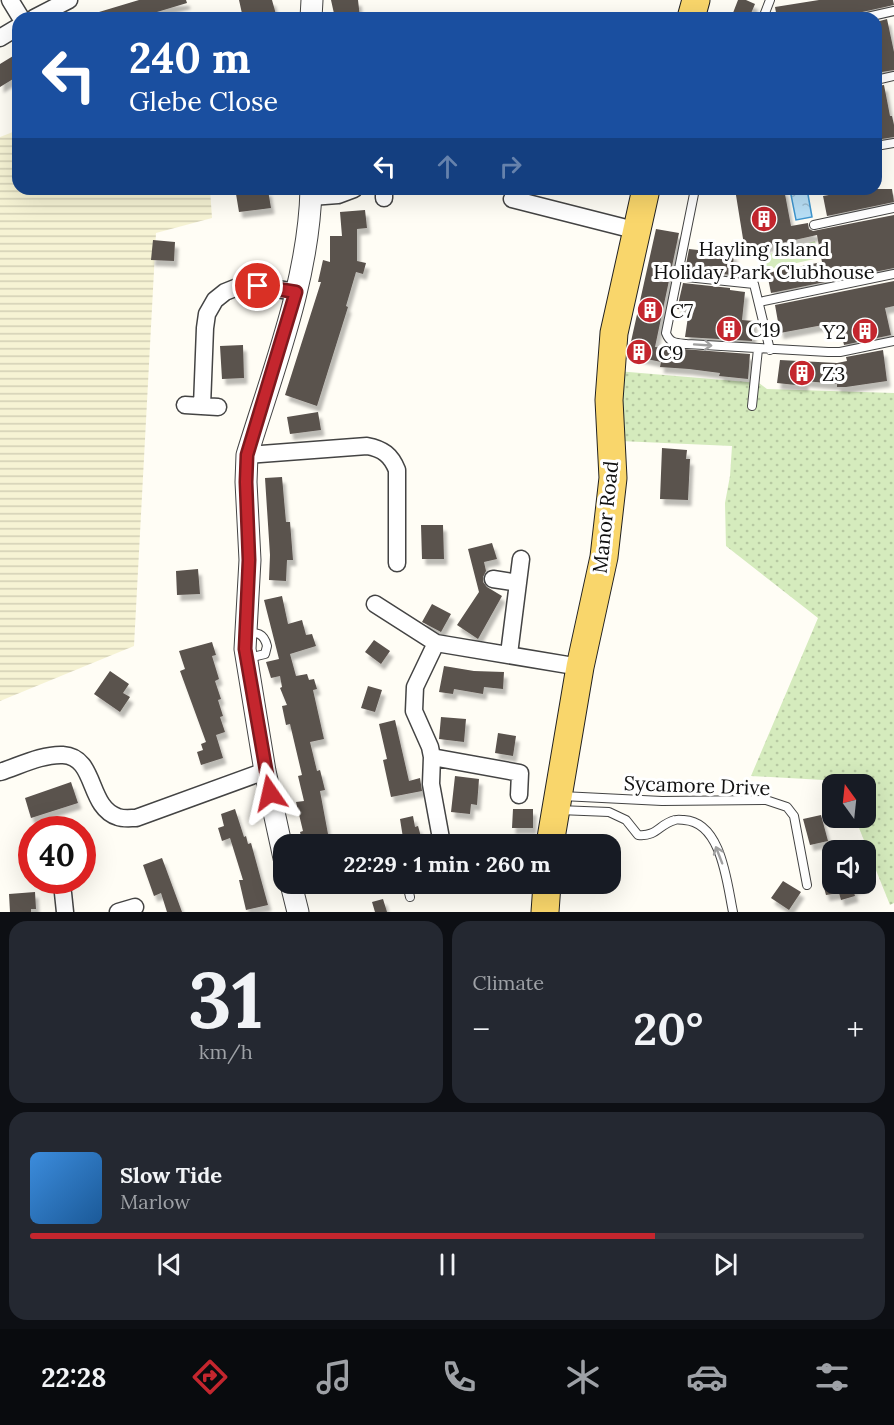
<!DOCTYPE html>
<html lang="en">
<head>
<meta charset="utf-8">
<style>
	:root { --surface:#171b24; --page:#242831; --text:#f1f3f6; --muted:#9ea1a6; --line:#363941; --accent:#c4262e }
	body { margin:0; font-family:Lora,serif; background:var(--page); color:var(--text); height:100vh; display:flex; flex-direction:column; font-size:22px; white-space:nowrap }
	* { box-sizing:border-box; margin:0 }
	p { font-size:20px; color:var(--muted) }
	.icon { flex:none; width:33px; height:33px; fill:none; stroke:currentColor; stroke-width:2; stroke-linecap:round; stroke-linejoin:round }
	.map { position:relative; height:912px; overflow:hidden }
	.details { display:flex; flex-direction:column; gap:9px; padding:9px; background:#0d0f14; flex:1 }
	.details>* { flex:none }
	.hud { position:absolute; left:12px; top:12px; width:870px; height:183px; border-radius:18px; box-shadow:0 6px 24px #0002; background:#1a4fa0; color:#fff; overflow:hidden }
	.needle { width:39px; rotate:345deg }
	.buttons { position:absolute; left:822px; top:774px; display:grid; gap:12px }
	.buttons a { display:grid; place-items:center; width:54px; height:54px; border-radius:12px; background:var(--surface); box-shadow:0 6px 24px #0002; font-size:30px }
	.speed { position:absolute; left:18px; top:816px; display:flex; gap:12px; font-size:30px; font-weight:700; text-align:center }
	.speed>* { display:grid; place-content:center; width:78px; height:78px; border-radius:50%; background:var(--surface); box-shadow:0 6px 24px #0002; line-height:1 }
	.speed .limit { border:9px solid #d22; background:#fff; color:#111 }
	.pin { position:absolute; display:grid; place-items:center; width:51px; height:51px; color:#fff; margin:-26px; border:3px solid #fff; border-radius:50%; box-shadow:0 2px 6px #0007 }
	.me { position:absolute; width:66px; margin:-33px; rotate:349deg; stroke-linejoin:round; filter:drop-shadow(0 0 4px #0008) }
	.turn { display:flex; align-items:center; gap:21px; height:126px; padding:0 18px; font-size:27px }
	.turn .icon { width:78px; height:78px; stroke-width:2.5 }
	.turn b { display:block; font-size:42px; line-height:51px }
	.lanes { display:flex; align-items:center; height:57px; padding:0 18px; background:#0003; justify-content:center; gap:30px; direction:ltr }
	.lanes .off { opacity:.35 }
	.big { font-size:45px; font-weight:700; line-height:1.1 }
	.details .tile { flex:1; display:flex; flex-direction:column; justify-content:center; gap:9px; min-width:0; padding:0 21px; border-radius:18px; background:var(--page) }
	.details .dial { align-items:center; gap:0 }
	.dial b { font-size:78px; line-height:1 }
	.song { display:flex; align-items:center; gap:18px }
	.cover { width:72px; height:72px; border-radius:9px; background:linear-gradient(135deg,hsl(210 70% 55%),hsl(210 70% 35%)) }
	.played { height:6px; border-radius:3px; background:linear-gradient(90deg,var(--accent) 75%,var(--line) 75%) }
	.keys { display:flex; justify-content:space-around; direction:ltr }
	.heat { display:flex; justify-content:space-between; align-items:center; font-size:33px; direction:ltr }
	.details .tiles { flex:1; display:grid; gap:9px; grid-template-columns:1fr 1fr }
	.tile:last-child { grid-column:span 2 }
	.trip { position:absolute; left:273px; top:834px; width:348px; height:60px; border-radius:18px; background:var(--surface); box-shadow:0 6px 24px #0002; font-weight:700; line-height:60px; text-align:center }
	.tab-bar { display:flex; height:96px; justify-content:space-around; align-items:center; background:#090b0e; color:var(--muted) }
	.tab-bar .icon { width:42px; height:42px }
	.tab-bar .on { color:var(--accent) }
	.tab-bar b { font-size:27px; color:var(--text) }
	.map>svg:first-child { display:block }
	.farmland { fill:url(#farmland-rules) }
	.grass { fill:url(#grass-dots) }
	.park { fill:#d5ebbd }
	.water { fill:url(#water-ripples); stroke:#3f96cf; stroke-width:1.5 }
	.building { fill:#5a524d; filter:url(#shadow) }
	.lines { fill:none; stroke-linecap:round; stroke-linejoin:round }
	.service-casing { stroke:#444; stroke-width:10 }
	.minor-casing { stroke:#444; stroke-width:19 }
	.tertiary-casing { stroke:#444; stroke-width:23 }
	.primary-casing { stroke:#222; stroke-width:29 }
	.service { stroke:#fff; stroke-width:8 }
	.minor { stroke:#fff; stroke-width:16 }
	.tertiary { stroke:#fff; stroke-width:21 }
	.primary { stroke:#f9d66b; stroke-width:27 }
	.oneway { stroke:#a0a0a0 }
	.route-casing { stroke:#7f191e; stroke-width:15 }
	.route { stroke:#c4262e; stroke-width:10 }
	.labels { text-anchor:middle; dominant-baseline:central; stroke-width:6; stroke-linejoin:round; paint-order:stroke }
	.poi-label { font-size:20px; fill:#111; stroke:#fff; text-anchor:start }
	.street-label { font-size:20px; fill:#111; stroke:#fff }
</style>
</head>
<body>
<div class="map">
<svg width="894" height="912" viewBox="0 0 894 912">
	<defs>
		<pattern id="farmland-rules" width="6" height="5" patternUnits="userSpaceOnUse" patternTransform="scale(1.5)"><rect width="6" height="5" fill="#f6f3d4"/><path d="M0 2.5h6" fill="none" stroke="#d2cfb5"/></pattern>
		<pattern id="grass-dots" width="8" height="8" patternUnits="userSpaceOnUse" patternTransform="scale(1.5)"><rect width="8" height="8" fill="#d5ebbd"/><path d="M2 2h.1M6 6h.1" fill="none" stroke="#b6c8a1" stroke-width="1.8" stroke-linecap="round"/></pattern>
		<pattern id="water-ripples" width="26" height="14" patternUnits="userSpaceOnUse" patternTransform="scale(1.5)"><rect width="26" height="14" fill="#b9e0f7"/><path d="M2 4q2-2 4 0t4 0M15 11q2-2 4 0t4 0" fill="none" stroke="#9ebfd3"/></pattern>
		<filter id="shadow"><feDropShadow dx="3.5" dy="6" stdDeviation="1.5" flood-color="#0004"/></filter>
	</defs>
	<rect width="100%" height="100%" fill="#fffdf5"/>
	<path class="farmland" d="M18,130V189H210L212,218L156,233L134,646L0,701V137Z"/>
	<path class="grass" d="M617,371L759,383L767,389L894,393V903L890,905L855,818H866V784H842L841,781L751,776L818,618L726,546L725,503L730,476L732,446L620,441Z"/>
	<path class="park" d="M815,241L819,258L765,270L762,256Z"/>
	<path class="water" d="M807,189L812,217L796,220L790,190Z"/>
	<path class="building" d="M139,0H186L187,3L137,18H89V15Z
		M239,0H272L277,18H243Z
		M331,0H358L360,18H335Z
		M738,0H746L755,4L749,18H731Z
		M819,0H893L894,5L835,18H777L775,7Z
		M887,19L894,52V70L876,73V22Z
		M18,53V76L0,87V64Z
		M884,85L890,116H892L894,125V137L876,140V86Z
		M735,189H784L791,226L808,223L809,229L813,231L894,215V268L771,293L767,273L822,262L817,235L745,251Z
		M863,189H892L894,202L827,216L823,196Z
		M268,190L271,208L239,212L236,194Z
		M365,210L367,228L357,229V261L366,263L363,274L356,272L346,306L348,307L317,406L285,395L321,282H318L323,260L330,262V236H342L340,212Z
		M656,229L679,233L655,347L750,354L748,379L719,376L720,373L689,369L660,367L661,362L628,355Z
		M153,240L175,242L174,261L151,260Z
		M689,249L734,254L732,275L685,270Z
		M894,281V306L885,308L891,335L844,345L839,322L780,333L775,305Z
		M683,283L730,288V290L745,292L742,320L754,321L752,341L685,337L689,310L677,309Z
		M243,345L244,378L222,379L220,346Z
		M883,350L887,381L846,387H837V384L805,381V386L777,383L780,360L837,363L847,361L846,357Z
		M318,412L321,430L290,434L287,417Z
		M662,448L687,450L686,459H690L688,500L660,499Z
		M282,477L286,522H290L293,560H287L286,581L269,580L270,555L265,478Z
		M421,525H443L444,559H422Z
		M492,543L497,559L484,562L486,571L483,577V582L487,587L502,596L478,639L457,625L479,592L468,549Z
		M198,569L200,594L177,595L176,571Z
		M282,596L288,624L302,620L306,635L312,634L316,646L290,654L296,676L307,674L309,680L314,679L317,689L313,690L324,739L310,742L317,771L320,770L325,790L320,791L328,834L321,836L323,844H303L300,832L303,831L296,802L304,801L298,776L302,775L290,724L286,725L282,706L287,705L280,688L282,687L280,676L271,678L266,662L279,659L264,600Z
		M432,604L451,614L441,632L422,622Z
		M374,640L390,651L381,664L365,652Z
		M212,642L216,655L212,656L219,679L215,681L221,699L218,700L223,716L220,717L225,732L216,735L223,758L201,765L197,752L203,750L201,744L206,742L180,671L185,669L179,651Z
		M444,666L474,671L504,672L503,689L484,687L483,694L454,689L453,694L439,692Z
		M110,671L129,684L123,693L130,697L120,712L94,694Z
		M368,686L382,690L375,712L361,708Z
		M441,717L466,719L464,742L439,739Z
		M395,720L409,781L420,778L422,791L391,797L383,760L387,759L379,724Z
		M498,733L516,736L513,756L495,753Z
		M455,776L479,779L477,805L471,804L470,814L451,812Z
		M71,782L78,803L31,818L25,798Z
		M235,809L244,837L246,836L248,844L251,843L268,905L246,910L239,880H243L230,838L222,841L218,828L224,826L221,814Z
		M513,809H533V828H512Z
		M821,815L828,841L810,845L803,819Z
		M413,816L415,827L418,826L423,844H404L400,819Z
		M162,858L182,912H167L161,893L154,896L143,865Z
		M783,881L801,892L789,910L771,898Z
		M823,884H861L862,887L853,889L855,896L841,900L839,893L826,895Z
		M35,892L36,909H31V912H10L9,894Z
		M383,899L387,912H375L372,902Z"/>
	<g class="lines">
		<g class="service-casing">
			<path id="service" d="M763,18L770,0
				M863,18L894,11
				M876,80L894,76
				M876,146L894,143
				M695,189L666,333C670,344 677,343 687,344L828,352H840L894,341
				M814,225L894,208
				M677,276L754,284L770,350
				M759,302L894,274
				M752,406L758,349
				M245,633C257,632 264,633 267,646L265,654L248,658
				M562,796L662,801L766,800L787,807L794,816L807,885
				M559,810L609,812L626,820L638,835C657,837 659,824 675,820C676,819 683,820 684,820C722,822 727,884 733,912
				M58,880L63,893
				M407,884L410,897"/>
		</g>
		<g class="minor-casing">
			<path id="minor" d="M10,0L21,18
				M34,18L69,0
				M0,38L18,27
				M311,197L338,195L354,189
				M384,198V189
				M512,199L638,231
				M185,405L218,407
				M202,406L205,328L207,314L215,300L225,292L240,286H258L296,292
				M247,455L367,446C383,449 391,455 397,470V563
				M493,579L518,583
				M375,604L436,643L580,667
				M436,643L415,687L414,711L430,747L432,757L431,784L442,844
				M509,654L521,559
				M432,757L520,773L519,795
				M0,772C19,766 42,754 63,755C97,757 87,807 118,817C123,819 131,818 136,818L265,771
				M63,893L65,912
				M118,912L135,907"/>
		</g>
		<g class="tertiary-casing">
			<path id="tertiary" d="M311,18L312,0
				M284,858L265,771L245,649L250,560L246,482L247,455C273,370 309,279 311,189
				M291,884L298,912"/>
		</g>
		<g class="primary-casing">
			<path id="primary" d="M691,18L696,0
				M550,844L580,667L604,557L613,478L609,400L614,333L646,189
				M545,912L547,884"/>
		</g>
		<use href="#service" class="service"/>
		<use href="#minor" class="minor"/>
		<use href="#tertiary" class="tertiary"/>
		<use href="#primary" class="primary"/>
	</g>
	<defs><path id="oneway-shaft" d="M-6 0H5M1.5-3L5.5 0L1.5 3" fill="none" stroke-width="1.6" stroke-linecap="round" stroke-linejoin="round" transform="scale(1.5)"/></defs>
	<g class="oneway">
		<use href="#oneway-shaft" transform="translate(703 345) rotate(4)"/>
		<use href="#oneway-shaft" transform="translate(719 855) rotate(-111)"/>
	</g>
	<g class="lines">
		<g class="route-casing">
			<path id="route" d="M258,286L296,292L247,455L246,482L249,560L245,649L270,793"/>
		</g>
		<use href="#route" class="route"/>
	</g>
	<defs>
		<g id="building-disc" transform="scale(1.35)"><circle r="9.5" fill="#c4262e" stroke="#fff"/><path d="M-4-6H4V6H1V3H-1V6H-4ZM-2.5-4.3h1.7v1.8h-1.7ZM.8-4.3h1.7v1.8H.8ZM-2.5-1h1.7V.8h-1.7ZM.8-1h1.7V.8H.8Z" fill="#fff"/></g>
	</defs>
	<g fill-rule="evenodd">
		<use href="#building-disc" x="764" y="219"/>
		<use href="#building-disc" x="650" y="310"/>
		<use href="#building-disc" x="729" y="329"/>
		<use href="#building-disc" x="865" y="331"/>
		<use href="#building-disc" x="639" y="352"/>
		<use href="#building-disc" x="802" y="373"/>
	</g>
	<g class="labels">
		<g class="poi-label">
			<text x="764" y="248" text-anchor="middle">Hayling Island<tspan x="764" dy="23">Holiday Park Clubhouse</tspan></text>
			<text x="670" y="310">C7</text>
			<text x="748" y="329">C19</text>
			<text x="846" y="331" text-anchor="end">Y2</text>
			<text x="658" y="352">C9</text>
			<text x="822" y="373">Z3</text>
		</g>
		<g class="street-label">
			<text transform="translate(605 517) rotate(-84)">Manor Road</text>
			<text transform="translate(697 785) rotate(2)">Sycamore Drive</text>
		</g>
	</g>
</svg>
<div class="buttons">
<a><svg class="needle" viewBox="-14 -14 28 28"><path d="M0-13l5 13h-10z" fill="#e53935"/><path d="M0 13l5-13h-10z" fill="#9ea1a6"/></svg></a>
<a><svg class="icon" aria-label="sound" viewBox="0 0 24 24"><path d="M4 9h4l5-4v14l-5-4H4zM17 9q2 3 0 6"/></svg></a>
</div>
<div class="speed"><div class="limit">40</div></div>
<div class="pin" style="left:258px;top:286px;background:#d93025"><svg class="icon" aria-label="arrive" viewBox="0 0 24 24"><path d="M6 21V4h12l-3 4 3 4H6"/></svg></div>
<svg class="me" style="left:270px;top:793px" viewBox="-20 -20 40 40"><path d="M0-17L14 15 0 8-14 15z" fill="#c4262e" stroke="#fff" stroke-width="4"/></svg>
<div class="trip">22:29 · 1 min · 260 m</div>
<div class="hud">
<div class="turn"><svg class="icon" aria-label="left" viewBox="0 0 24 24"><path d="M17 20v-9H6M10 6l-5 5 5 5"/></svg><div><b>240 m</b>Glebe Close</div></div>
<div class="lanes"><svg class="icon" aria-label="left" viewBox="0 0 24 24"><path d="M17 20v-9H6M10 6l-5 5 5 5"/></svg><svg class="icon off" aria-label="ahead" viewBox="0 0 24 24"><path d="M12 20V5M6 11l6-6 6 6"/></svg><svg class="icon off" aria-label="right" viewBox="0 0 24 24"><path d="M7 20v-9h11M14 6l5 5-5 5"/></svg></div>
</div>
</div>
<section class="details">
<div class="tiles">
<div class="tile dial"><b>31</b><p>km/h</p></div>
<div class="tile"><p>Climate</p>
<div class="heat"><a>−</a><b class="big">20°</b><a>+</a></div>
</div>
<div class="tile">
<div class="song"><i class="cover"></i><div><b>Slow Tide</b><p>Marlow</p></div></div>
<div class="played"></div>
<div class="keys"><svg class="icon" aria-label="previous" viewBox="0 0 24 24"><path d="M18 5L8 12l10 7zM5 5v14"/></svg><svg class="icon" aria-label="pause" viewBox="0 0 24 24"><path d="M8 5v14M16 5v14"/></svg><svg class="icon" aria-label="next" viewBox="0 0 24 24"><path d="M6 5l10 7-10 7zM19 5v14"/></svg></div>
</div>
</div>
</section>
<nav class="tab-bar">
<b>22:28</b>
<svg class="icon on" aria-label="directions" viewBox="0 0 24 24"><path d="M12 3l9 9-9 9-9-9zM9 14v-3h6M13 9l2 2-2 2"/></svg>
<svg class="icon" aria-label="music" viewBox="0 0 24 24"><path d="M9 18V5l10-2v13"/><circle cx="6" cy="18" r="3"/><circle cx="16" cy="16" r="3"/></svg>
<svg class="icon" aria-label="phone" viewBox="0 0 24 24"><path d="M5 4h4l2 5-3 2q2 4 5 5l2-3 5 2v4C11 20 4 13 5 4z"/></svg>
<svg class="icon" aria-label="climate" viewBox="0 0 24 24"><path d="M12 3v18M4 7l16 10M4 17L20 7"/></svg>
<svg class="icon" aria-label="car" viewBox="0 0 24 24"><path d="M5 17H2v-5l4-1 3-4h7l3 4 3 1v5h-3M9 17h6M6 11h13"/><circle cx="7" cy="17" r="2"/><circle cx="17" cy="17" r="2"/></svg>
<svg class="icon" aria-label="filters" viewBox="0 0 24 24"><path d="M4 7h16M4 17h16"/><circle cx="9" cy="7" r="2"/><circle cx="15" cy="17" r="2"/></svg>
</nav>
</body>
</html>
